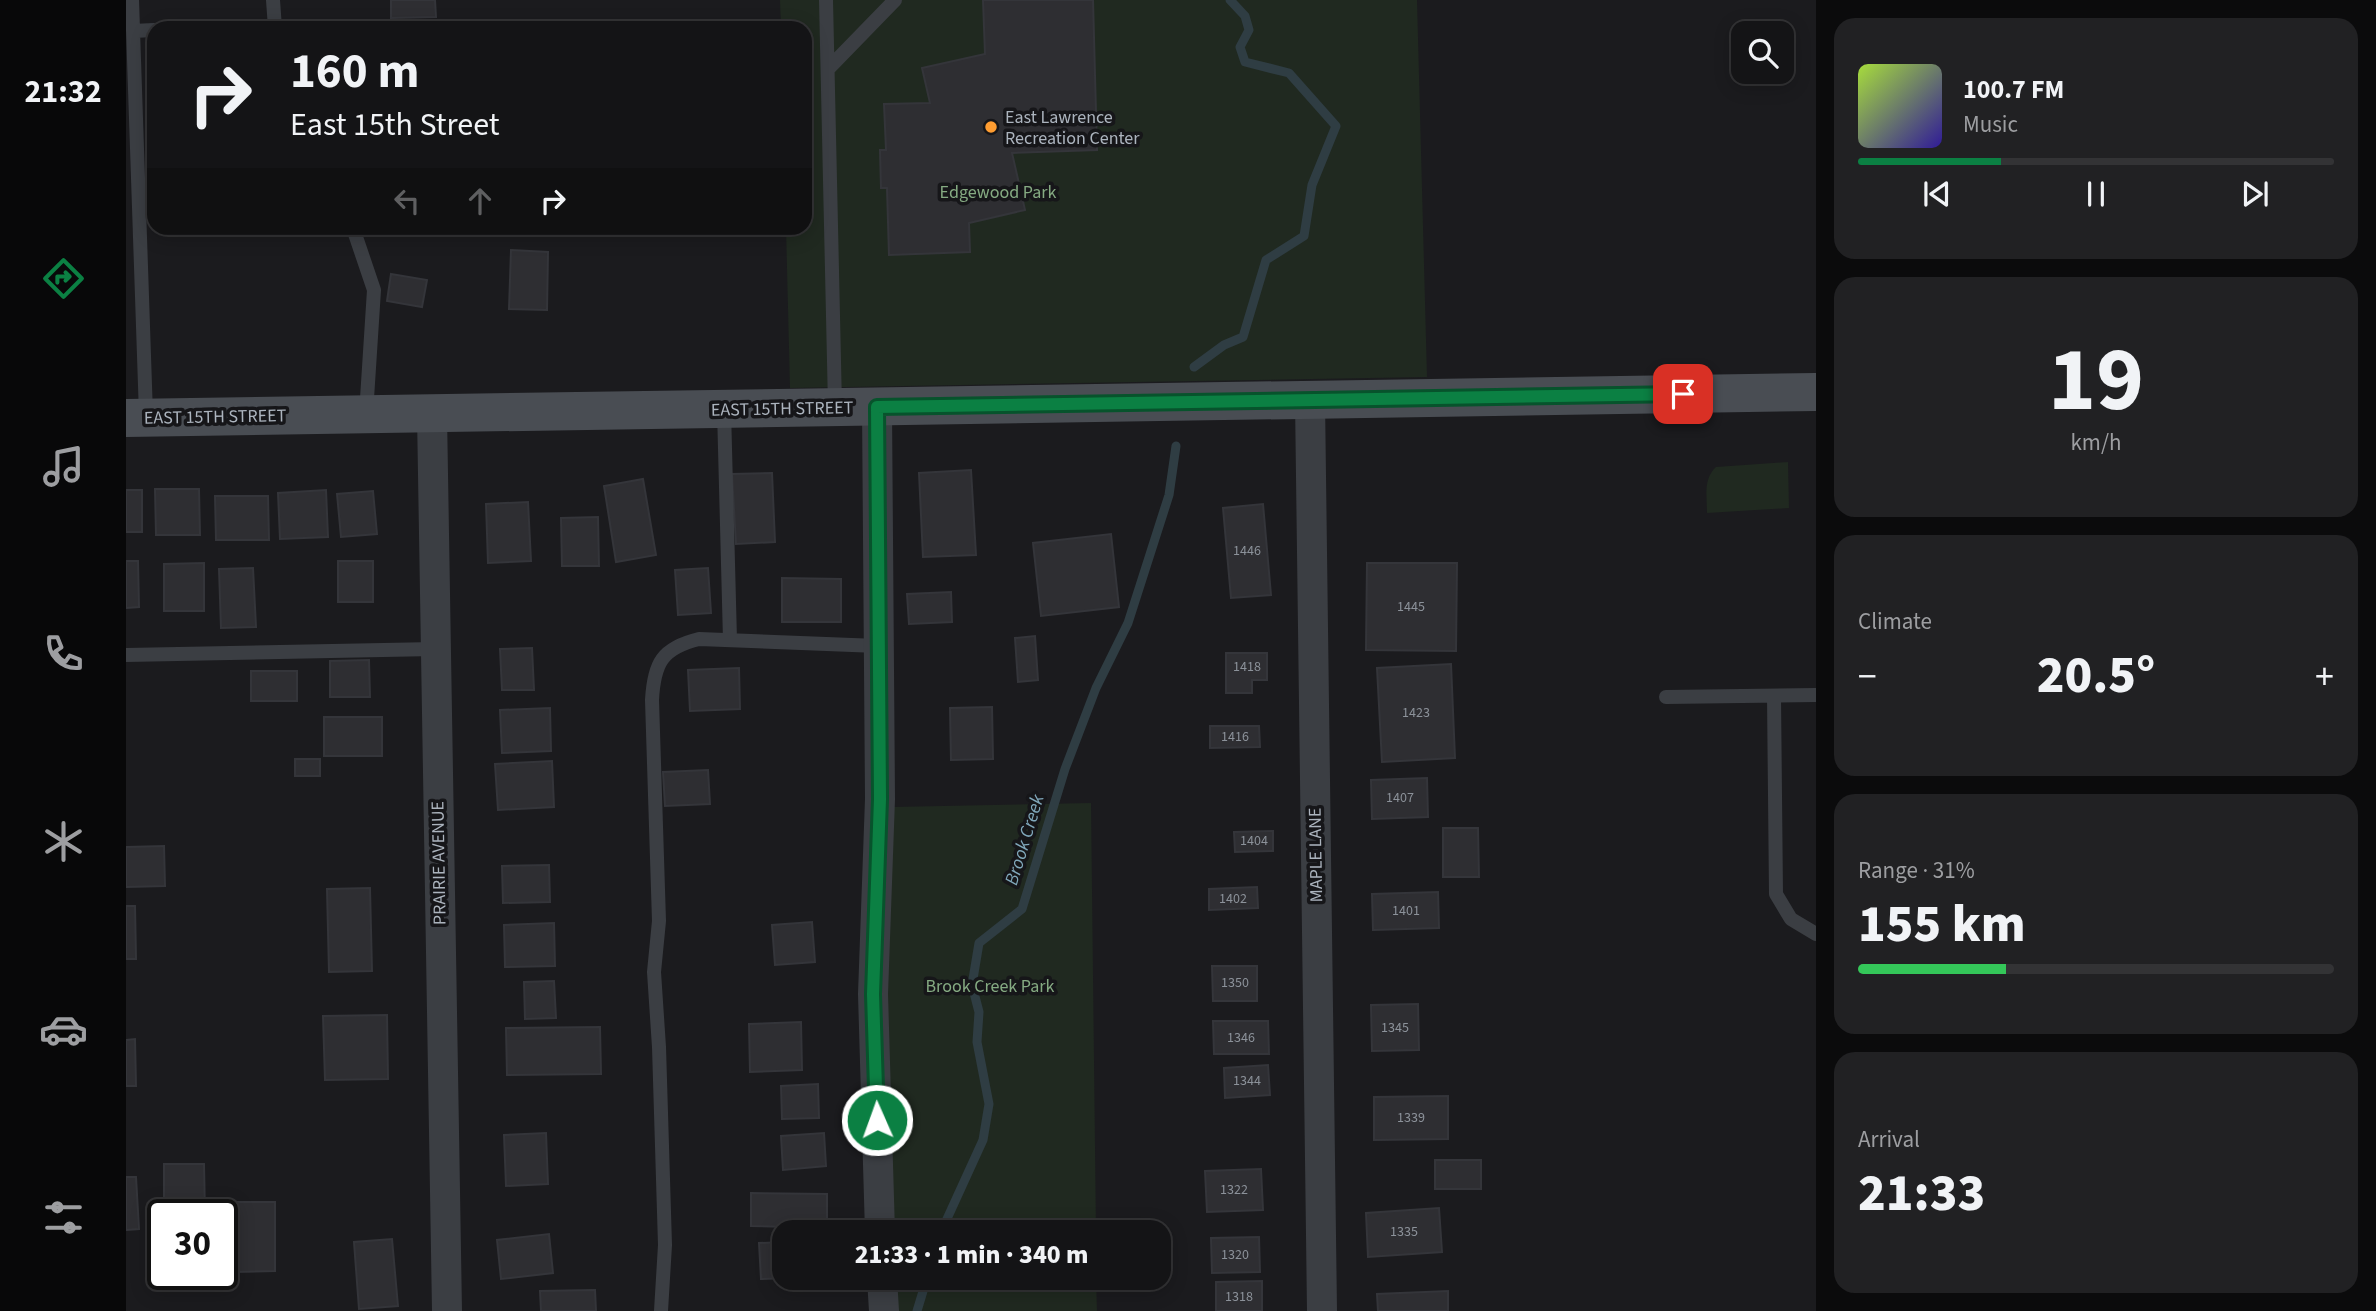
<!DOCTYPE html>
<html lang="en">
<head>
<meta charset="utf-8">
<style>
	:root { --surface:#141416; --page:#212123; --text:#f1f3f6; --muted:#9d9ea1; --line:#333335; --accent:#0b8043 }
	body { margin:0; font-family:"Source Sans 3",sans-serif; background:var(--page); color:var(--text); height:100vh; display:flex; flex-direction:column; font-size:26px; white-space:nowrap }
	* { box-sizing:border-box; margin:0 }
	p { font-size:23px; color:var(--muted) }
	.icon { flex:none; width:38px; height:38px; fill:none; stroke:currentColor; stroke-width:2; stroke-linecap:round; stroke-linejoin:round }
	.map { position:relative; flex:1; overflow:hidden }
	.drawer { display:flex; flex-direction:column; gap:18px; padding:18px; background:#0b0b0c; width:560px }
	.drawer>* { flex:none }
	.guide { position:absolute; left:21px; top:21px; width:665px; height:214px; border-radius:21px; box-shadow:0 4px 18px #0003,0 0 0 2px var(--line); background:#141416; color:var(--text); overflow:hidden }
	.buttons { position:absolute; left:1605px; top:21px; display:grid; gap:14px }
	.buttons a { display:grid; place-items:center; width:63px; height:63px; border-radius:14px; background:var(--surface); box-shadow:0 4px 18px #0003,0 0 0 2px var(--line); font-size:35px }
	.speed { position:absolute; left:21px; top:1199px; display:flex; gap:14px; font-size:35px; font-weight:700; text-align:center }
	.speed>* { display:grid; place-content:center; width:91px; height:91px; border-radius:50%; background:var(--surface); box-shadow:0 4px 18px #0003,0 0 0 2px var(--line); line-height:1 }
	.speed .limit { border:4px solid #111; border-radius:10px; background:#fff; color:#111 }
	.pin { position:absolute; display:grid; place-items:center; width:60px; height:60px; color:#fff; margin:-30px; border-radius:14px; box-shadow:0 4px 10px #0006 }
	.me { position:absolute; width:77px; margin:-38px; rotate:358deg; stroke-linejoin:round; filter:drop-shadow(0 0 5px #0008) }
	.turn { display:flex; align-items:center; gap:24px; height:147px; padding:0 28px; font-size:32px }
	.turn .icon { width:91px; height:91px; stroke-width:2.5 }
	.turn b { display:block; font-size:49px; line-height:60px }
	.lanes { display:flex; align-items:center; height:66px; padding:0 28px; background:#0003; justify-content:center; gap:35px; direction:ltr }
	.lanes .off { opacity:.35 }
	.big { font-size:52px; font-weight:800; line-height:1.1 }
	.drawer .widget { flex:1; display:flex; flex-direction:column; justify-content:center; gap:10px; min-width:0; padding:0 24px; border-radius:21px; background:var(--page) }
	.drawer .dial { align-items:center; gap:0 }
	.dial b { font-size:91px; line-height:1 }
	.song { display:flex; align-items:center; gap:21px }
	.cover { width:84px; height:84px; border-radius:10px; background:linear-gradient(135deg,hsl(80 70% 55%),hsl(250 70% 35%)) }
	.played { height:7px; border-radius:4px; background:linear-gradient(90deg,var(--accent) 30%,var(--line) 30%) }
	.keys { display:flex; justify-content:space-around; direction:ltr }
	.heat { display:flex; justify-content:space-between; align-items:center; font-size:38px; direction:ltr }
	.charge { height:10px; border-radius:5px; background:linear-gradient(90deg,#34c759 31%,var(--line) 0) }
	.trip { position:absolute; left:646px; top:1220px; width:399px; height:70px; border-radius:21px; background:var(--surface); box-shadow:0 4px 18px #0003,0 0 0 2px var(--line); font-weight:800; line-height:70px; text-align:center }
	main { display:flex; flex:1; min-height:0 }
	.dock { display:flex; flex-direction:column; width:126px; justify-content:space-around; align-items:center; background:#080809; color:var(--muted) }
	.dock .icon { width:49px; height:49px }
	.dock .active { color:var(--accent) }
	.dock b { font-size:32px; color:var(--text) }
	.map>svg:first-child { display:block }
	.green { fill:#202920 }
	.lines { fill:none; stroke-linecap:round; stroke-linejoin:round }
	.stream { stroke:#2f3d43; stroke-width:9 }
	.building { fill:#2e2e32; stroke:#34353a; stroke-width:2 }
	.service { stroke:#3b3e43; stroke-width:14 }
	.minor { stroke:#3b3e43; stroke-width:30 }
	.secondary { stroke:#494d53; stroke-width:38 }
	.route-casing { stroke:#07532c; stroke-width:18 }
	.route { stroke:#0b8043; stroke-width:12 }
	.poi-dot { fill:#ff9d31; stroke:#161619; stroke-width:2.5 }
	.labels { text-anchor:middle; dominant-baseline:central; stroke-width:7; stroke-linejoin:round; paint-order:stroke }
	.number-label { font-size:14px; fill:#8c929a }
	.poi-label { font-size:18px; fill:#acb4be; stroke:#161619; text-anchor:start }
	.park-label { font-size:18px; fill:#85aa82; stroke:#161619 }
	.street-label { font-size:18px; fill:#acb4be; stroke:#161619 }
	.water-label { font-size:19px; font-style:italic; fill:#81a8bb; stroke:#161619 }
</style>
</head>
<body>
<main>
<nav class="dock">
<b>21:32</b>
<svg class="icon active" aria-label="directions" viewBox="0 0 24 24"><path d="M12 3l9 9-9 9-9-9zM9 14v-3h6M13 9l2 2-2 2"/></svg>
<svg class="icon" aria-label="music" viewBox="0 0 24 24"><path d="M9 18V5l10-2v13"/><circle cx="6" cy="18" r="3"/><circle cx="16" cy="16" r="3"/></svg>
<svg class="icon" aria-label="phone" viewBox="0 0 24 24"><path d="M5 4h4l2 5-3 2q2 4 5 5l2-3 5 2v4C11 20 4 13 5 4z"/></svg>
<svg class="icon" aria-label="climate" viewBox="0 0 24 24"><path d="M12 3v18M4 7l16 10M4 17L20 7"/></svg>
<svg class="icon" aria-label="car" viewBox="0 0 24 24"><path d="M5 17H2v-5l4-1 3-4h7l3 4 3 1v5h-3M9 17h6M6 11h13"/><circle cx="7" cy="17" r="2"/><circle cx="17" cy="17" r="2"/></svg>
<svg class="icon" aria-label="filters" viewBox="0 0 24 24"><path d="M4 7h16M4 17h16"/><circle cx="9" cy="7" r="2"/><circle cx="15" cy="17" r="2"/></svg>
</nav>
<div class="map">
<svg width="1690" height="1311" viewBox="0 0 1690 1311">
	<rect width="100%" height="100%" fill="#1b1b1e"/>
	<path class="green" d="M654,0H1291L1301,377L664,388L660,228H679V28H655Z
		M1662,462L1663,508L1581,513C1581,496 1577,479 1590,467Z
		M965,803L970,1232H768L761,986L766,807Z
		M769,1278H970L971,1311H770Z"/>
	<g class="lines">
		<path class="stream" d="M1068,367L1098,345L1117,337L1140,260L1178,236L1186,185L1210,126L1163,73L1119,62L1114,47L1123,30L1119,16L1104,0
			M815,1232L857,1140L863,1104L851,1042L853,1012L846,985L853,943L896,909L939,769L970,688L1002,623L1043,495L1050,446
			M791,1311L801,1278"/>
	</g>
	<path class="building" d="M265,0H309L310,17L265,18Z
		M857,0H967L971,150L886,153L899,210L843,223L844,252L763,255L761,188H755L754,150H760L758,104L804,103L796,68L859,54Z
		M385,250L422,252L421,310L383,309Z
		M265,274L301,280L296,307L261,301Z
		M845,470L850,555L797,557L793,473Z
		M646,473L649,542L610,544L606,474Z
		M517,479L530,555L490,562L478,486Z
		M29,489H73L74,535H30Z
		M0,490H16V532H0Z
		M200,490L202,537L154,539L152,493Z
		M247,491L251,534L215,537L211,494Z
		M89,496H142L143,540H90Z
		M402,502L405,561L362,563L360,504Z
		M1137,504L1145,595L1105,598L1097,508Z
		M472,517L473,566H436L435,518Z
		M985,534L993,607L915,616L907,543Z
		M0,561H12L13,607L0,608Z
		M212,561H247V602H212Z
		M78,563V611H38V564Z
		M1241,563H1331L1330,651L1240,650Z
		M127,568L130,627L95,628L93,569Z
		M582,568L585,613L552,615L549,570Z
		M656,578L715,579V622H656Z
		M825,592L826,622L783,624L781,594Z
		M909,636L912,680L892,682L889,638Z
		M406,648L408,690H376L374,649Z
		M1100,653H1141V680H1126V693H1100Z
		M243,660L244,697H204V661Z
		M1325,664L1329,758L1256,762L1251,668Z
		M613,668L614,709L564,711L562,670Z
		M125,671H171V701H125Z
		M866,707L867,759L825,760L824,708Z
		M424,708L425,751L376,753L374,710Z
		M198,717H256V756H198Z
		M1084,726H1133L1134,747L1084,748Z
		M169,759H194V776H169Z
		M426,761L428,807L372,810L369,764Z
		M582,770L584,804L539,806L537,772Z
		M1301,778L1302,817L1246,819L1245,780Z
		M1317,828H1352L1353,877H1317Z
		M1147,831V851L1109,852L1108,832Z
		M38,846L39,886L0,887V847Z
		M423,865L424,902L377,903L376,866Z
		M1131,887L1132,908L1083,910V889Z
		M244,888L246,971L203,972L201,889Z
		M1312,892L1313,928L1247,930L1246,894Z
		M0,906H9L10,959H0Z
		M686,922L689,962L649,965L646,925Z
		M428,923L429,966L379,967L378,925Z
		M1086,966H1131V1001H1087Z
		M428,981L430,1018L399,1019L398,982Z
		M1292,1004L1293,1050L1246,1051L1245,1005Z
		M261,1015L262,1079L199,1080L197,1016Z
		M1087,1021H1142L1143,1054H1088Z
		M675,1022L676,1070L624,1072L623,1024Z
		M474,1027L475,1074L381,1075L380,1028Z
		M9,1039L10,1086H0V1040Z
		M1142,1065L1144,1095L1099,1098L1098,1068Z
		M692,1084L693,1118L656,1119L655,1086Z
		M1322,1096V1139L1248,1140V1097Z
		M420,1133L422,1184L380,1186L378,1135Z
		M698,1133L700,1166L657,1170L655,1136Z
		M1309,1160H1355V1189H1309Z
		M38,1164H78L79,1214H38Z
		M1135,1169L1137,1210L1081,1212L1079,1171Z
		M0,1177H10L13,1229L0,1230Z
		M625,1193L701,1194V1228L625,1226Z
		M111,1202H149V1271L111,1272Z
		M1313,1208L1316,1252L1242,1257L1240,1213Z
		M423,1234L427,1273L375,1279L371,1240Z
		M1133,1237L1134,1272L1086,1273L1085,1238Z
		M266,1239L272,1306L233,1309L228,1242Z
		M658,1242V1278H662L635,1279L633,1243Z
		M1136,1281V1311H1090V1282Z
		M469,1290L470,1311H415L414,1291Z
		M1322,1291V1311H1252L1251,1294Z"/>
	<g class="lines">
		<path class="service" d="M6,0L20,415
			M147,0L149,28
			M700,0L709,406
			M7,31L28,30
			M702,69L769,0
			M227,228L248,290L240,414
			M598,410L604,640
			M0,655L309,649
			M1648,696L1650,894L1665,919L1690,934
			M1540,697L1690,695
			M535,1311L539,1245L533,1047L528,972L533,921L526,700C528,663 536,648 573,639L752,646"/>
		<path class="minor" d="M1184,400L1196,1311
			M751,407L754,799L747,994L754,1232
			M306,414L321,1311
			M756,1278L758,1311"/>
		<path class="secondary" d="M0,418L1690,392"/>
	</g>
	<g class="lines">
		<g class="route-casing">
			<path id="route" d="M751,1120L747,994L754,799L751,407L1557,394"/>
		</g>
		<use href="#route" class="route"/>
	</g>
	<circle class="poi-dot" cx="865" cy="127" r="7"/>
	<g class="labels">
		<g class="number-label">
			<text x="1121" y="551">1446</text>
			<text x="1285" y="607">1445</text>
			<text x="1121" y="667">1418</text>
			<text x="1290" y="713">1423</text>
			<text x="1109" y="737">1416</text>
			<text x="1274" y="798">1407</text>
			<text x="1128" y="841">1404</text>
			<text x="1107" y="899">1402</text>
			<text x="1280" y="911">1401</text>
			<text x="1109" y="983">1350</text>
			<text x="1269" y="1028">1345</text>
			<text x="1115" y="1038">1346</text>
			<text x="1121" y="1081">1344</text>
			<text x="1285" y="1118">1339</text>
			<text x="1108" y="1190">1322</text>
			<text x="1278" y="1232">1335</text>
			<text x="1109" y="1255">1320</text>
			<text x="1113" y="1297">1318</text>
		</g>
		<g class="poi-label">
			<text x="879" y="117">East Lawrence<tspan x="879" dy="21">Recreation Center</tspan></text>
		</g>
		<g class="park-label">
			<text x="872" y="192">Edgewood Park</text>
			<text x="864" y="986">Brook Creek Park</text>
		</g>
		<g class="street-label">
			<text transform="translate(656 409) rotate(-1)">EAST 15TH STREET</text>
			<text transform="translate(89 417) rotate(-1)">EAST 15TH STREET</text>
			<text transform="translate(1190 855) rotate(-91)">MAPLE LANE</text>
			<text transform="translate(313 863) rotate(-91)">PRAIRIE AVENUE</text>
		</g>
		<g class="water-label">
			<text transform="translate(899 840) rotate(-73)">Brook Creek</text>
		</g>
	</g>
</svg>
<div class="buttons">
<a><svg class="icon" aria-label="search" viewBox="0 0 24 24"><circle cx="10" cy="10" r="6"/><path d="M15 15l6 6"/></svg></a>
</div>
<div class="speed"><div class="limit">30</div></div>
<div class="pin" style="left:1557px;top:394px;background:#d93025"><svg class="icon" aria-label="arrive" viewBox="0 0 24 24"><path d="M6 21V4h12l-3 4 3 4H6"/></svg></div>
<svg class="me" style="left:751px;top:1120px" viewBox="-20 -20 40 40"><circle r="17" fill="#0b8043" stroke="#fff" stroke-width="3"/><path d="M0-11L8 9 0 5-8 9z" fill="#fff"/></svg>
<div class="trip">21:33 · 1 min · 340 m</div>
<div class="guide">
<div class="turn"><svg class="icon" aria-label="right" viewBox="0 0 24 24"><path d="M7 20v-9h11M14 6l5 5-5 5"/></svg><div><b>160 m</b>East 15th Street</div></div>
<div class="lanes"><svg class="icon off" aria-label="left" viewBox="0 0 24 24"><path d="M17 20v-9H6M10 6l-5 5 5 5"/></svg><svg class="icon off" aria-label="ahead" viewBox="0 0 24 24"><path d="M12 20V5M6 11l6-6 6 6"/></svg><svg class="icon" aria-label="right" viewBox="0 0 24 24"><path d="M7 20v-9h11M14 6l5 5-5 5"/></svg></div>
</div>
</div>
<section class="drawer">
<div class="widget">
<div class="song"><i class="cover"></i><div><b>100.7 FM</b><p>Music</p></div></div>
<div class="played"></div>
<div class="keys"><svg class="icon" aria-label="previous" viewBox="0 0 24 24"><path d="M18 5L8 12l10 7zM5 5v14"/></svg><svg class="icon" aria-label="pause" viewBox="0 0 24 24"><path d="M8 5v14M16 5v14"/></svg><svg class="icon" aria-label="next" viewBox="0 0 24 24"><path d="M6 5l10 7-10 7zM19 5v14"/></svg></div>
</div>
<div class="widget dial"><b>19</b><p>km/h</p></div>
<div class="widget"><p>Climate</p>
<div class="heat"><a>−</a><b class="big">20.5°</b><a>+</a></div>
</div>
<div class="widget"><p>Range · 31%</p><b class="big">155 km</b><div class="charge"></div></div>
<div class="widget"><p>Arrival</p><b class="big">21:33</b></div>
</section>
</main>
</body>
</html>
